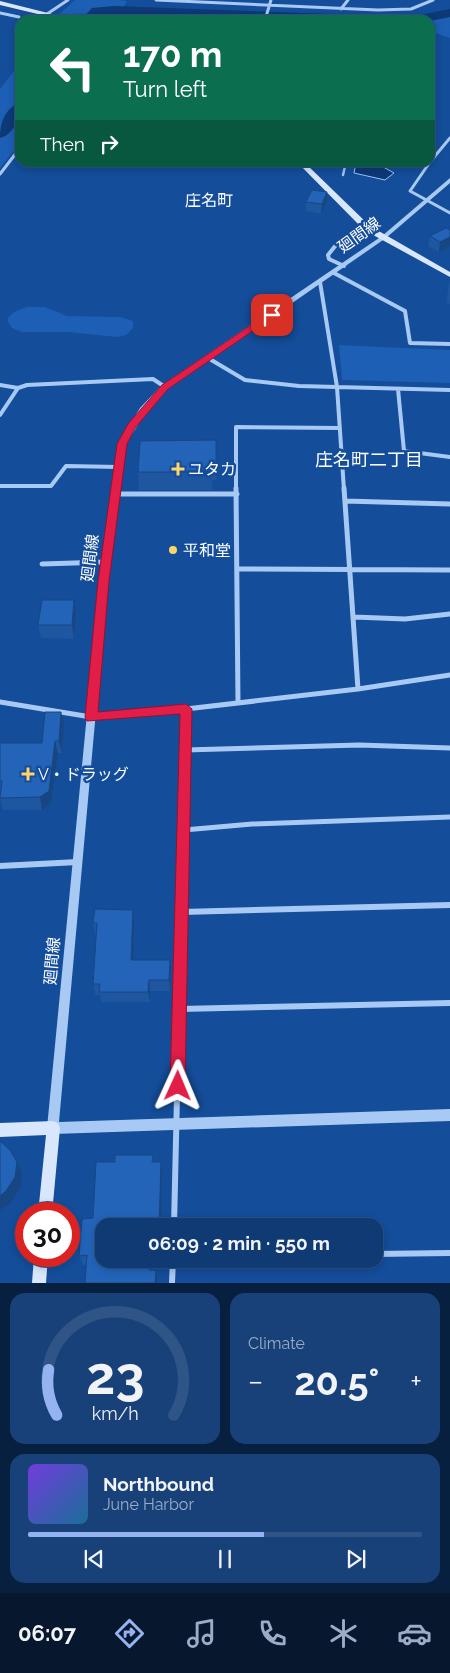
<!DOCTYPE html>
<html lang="en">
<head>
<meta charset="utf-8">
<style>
	:root { --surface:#0f3a74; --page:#184179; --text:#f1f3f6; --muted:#9badc5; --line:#2f5486; --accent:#95b2f1 }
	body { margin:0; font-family:Raleway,"Noto Sans JP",sans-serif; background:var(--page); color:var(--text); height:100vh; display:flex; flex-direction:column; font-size:19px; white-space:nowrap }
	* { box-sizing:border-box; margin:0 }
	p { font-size:16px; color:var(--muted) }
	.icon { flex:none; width:28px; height:28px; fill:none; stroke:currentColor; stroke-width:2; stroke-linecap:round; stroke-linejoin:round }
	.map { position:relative; height:1283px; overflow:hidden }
	.sheet { display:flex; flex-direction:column; gap:10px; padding:10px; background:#082040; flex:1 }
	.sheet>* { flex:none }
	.banner { position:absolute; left:15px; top:15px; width:420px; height:152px; border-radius:15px; box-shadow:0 2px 8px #0003,0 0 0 1px var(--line); background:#0b6e4f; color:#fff; overflow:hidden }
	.speed { position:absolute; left:15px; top:1202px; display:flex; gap:10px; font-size:25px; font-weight:700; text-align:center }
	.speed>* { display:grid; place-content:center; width:65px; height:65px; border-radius:50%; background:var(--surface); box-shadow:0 2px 8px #0003,0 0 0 1px var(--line); line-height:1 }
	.speed .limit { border:8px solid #d22; background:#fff; color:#111 }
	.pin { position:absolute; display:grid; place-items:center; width:42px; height:42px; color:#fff; margin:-21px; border-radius:10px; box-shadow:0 2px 8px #0006 }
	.me { position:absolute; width:55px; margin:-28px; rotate:1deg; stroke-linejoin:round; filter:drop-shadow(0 0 4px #0008) }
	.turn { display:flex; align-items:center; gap:18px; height:105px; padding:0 25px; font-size:22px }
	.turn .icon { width:65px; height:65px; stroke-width:2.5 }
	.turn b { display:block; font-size:35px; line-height:42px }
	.then { display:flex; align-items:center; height:48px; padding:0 25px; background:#0003; gap:10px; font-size:19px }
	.big { font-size:38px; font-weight:700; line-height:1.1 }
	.sheet .card { flex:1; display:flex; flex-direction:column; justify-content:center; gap:8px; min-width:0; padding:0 18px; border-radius:15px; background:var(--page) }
	.sheet .dial { align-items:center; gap:0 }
	.dial svg { height:130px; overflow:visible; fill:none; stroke:var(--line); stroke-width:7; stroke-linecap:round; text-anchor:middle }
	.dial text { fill:var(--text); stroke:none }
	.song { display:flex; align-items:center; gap:15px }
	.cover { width:60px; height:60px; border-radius:8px; background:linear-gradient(135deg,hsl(260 70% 55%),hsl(200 70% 35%)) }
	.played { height:5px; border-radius:2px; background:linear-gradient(90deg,var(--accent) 60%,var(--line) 60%) }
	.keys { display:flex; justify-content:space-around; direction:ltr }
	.heat { display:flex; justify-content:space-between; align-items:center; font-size:28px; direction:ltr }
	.sheet .tiles { flex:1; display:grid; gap:10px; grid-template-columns:1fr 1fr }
	.card:last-child { grid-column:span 2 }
	.trip { position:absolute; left:95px; top:1218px; width:288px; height:50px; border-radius:15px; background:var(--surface); box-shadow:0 2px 8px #0003,0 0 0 1px var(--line); font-weight:700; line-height:50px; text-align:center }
	.dock { display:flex; height:80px; justify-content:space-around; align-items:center; background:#06172e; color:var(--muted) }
	.dock .icon { width:35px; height:35px }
	.dock .current { color:var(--accent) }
	.dock b { font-size:22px; color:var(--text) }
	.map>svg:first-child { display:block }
	.green { fill:#1c5fb4 }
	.water { fill:#0d3977; stroke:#9bc4f6 }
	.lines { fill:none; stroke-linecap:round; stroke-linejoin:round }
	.stream { stroke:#9bc4f6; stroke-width:2.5 }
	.river { fill:#0d3977; fill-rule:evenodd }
	.minor-far3 { stroke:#a8c9f3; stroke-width:3 }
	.minor-far2 { stroke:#a8c9f3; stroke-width:4 }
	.minor-far1 { stroke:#a8c9f3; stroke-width:5 }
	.minor { stroke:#a8c9f3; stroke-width:6 }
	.tertiary { fill:#a8c9f3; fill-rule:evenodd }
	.secondary { fill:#d8e7fc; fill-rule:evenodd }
	.wall { fill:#1e569f }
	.shaded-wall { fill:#184682 }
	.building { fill:#2364b9; stroke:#184682 }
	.route { fill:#e11d48; stroke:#92132f }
	.poi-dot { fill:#ffd56a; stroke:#144d9a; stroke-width:2 }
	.labels { text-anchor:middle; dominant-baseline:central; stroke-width:5; stroke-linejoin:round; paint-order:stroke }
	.far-quarter-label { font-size:16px; fill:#fff; stroke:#144d9a }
	.street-label { font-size:16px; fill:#fff; stroke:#144d9a }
	.poi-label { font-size:16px; fill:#fff; stroke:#144d9a; text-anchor:start }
	.neighbourhood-label { font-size:18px; fill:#fff; stroke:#144d9a }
</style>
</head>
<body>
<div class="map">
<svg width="450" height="1283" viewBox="0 0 450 1283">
	<rect width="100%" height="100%" fill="#144d9a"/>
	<path class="green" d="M75,0H120L127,1L117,20H53Z
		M450,15V38L430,31V21Z
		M20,63V143L0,168V89Z
		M27,307H45L67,316L120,317L133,321V328L126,335L118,337L67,332H22L12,328L7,320C11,312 18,310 27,307Z
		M339,345L450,350V383L342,380Z"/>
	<path class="water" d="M356,163H376L394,173L385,180L354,173Z"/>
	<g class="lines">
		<path class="stream" d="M343,175L346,162"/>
		<path class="river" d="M114,6L387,16L394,20H272L114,14L101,15L96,20H81L92,8Z
			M450,9V17L430,21L407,20L409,17Z
			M20,103C20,117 15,134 0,138C0,124 5,107 20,103Z"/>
		<path class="minor-far3" d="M156,0L378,10L411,9L433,0
			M341,9L348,0
			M0,13L19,17
			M47,14L68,0
			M265,20L271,0
			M430,162L410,191L450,213
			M430,162L450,138
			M0,174L20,148"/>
		<path class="minor-far2" d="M344,266L329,259L328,255L340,240L360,231
			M334,273L405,311L410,343L450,344
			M320,282L337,387L344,490
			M208,358L245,380L299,386L450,390
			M0,385L18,388L27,385L153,379L165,387
			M398,389L404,451L450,457
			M0,415L18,388
			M0,486H51L66,466L119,467
			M236,490V427L340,428"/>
		<path class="minor-far1" d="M236,488L238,703
			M344,488L358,689
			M115,494H237
			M345,501L450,504
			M42,564L106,562
			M238,569L450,570
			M354,617L405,619L450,614
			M0,702L91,717L186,709L358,689L450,675
			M185,750L359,745L450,748
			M184,830L252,824L450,817
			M183,839L186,709"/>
		<path class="minor" d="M0,866L78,862
			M182,912L450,905
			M180,1009L450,1003
			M174,1226L183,837
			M374,1254L450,1253
			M172,1283L173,1259"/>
		<path class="tertiary" d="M450,178V183L386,238L168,389L146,412L126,444L106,600L59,1122L450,1109V1121L53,1134L49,1132L47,1128L98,600L118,444L140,408L162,385L382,236Z"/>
		<path class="secondary" d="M0,1L72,19L73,20H63L0,5Z
			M297,162H304L370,226L450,272V277L364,230Z
			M53,1121L58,1123L60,1128L52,1214H38L46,1135L0,1137V1123Z
			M34,1256H48L46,1283H32Z"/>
	</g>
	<path class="wall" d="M327,192V202L321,214L306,211V202Z
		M450,230V246L439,252L428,246L430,236Z
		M450,279V304L446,303Z
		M216,440V480H212V490H139L138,472Z
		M74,600L76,614L74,639L41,638L38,625Z
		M64,724L62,753H58L51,803L42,810H3L0,798V743H42Z
		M133,910L134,921L133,960H170L171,970L170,991H150V1002H101L100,995H95L93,984L96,934H95L93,923Z
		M153,1155L154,1162L162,1173L104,1226V1259H151V1270L157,1280V1283H85L87,1265H83L79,1256L93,1218L115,1162Z"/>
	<path class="shaded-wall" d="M327,192V202L321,214L322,204Z
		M450,237V246L439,252L440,242Z
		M74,600L76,614L74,639L72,625Z
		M61,712L64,724L62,753L59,741Z
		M55,741L58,753L51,803L42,810L40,797Z
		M133,910L134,921L133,971L131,960Z
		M170,960L171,970L170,991L169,980Z
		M149,980L150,991V1002L148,992Z
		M17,1162L22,1173L20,1188L11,1202L0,1210V1196Z
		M161,1162L162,1173L161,1226H159Z
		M149,1259H151V1279L149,1270Z
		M156,1270L157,1280V1283H155Z"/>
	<path class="building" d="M312,190L327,192L322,204L306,202Z
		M446,228L450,230V237L440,242L430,236Z
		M216,440V462H212V472H138L140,441Z
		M42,600H74L72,625H38Z
		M45,712H61L59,741H55L49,791L40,797L0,798L2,781H0V743H42Z
		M95,909L133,910L131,960H170L169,980H149L148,992H99L100,984H93L97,923H93Z
		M0,1141L10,1150L17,1162L15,1177L6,1191L0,1196Z
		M115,1155H153L152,1162H161L159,1226H104V1259H149V1270H156L155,1283H85L87,1255L79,1256L82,1219L93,1218L96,1162H115Z"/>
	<path class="route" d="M269,313L276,315L168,389L135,428L127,444L109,581L98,712L186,704L192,709L185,1086L183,1091L178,1093L172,1091L170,1086L180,714L87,721L85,717L98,581L117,444L128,424L162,385Z"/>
	<g class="poi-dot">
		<path d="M175.5 461.5h5v5h5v5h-5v5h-5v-5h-5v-5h5z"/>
		<circle cx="173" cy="550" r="5"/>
		<path d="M25.5 766.5h5v5h5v5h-5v5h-5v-5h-5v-5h5z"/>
	</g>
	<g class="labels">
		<g class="far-quarter-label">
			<text x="209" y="200">庄名町</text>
		</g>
		<g class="street-label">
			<text transform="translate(359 235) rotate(-36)">廻間線</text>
			<text transform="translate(90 558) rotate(-83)">廻間線</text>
			<text transform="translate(52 961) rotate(-85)">廻間線</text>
		</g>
		<g class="poi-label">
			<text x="188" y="469">ユタカ</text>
			<text x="183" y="550">平和堂</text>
			<text x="38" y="774">V・ドラッグ</text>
		</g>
		<g class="neighbourhood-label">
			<text x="369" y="459">庄名町二丁目</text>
		</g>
	</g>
</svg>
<div class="speed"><div class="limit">30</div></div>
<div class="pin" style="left:272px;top:315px;background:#d93025"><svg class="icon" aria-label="arrive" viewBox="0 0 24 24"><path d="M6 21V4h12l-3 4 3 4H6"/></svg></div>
<svg class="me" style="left:178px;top:1086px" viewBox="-20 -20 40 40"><path d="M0-17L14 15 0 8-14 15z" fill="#e11d48" stroke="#fff" stroke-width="4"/></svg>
<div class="trip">06:09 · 2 min · 550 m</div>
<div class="banner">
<div class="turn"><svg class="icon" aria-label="left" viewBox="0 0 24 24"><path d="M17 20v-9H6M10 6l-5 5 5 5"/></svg><div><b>170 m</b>Turn left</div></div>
<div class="then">Then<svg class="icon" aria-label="right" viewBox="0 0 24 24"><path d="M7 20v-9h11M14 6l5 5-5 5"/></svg></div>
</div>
</div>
<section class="sheet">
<div class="tiles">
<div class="card dial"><svg viewBox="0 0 100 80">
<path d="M14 69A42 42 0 1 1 86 69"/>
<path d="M14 69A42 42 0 0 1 9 41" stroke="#95b2f1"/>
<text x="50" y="56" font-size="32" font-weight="700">23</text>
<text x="50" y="72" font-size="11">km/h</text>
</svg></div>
<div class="card"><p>Climate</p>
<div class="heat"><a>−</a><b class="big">20.5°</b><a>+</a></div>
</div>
<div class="card">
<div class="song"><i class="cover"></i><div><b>Northbound</b><p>June Harbor</p></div></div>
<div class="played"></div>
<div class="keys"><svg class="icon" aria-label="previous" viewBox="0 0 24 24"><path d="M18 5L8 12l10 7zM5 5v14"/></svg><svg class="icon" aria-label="pause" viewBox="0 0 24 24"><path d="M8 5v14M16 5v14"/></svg><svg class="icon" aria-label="next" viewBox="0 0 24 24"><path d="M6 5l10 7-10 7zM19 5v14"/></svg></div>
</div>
</div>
</section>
<nav class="dock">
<b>06:07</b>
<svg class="icon current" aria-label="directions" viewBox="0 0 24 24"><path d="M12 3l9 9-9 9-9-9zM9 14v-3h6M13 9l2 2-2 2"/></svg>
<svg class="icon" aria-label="music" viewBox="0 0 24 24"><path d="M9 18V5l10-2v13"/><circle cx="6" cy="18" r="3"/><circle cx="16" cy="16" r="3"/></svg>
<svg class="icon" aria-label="phone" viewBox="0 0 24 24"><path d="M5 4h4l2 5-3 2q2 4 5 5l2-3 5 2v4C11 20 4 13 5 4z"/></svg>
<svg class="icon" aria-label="climate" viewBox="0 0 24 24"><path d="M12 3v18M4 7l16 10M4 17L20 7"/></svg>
<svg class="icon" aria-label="car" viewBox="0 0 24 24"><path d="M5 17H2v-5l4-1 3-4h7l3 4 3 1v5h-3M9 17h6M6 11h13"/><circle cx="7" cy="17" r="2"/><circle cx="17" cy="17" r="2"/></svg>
</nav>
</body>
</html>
